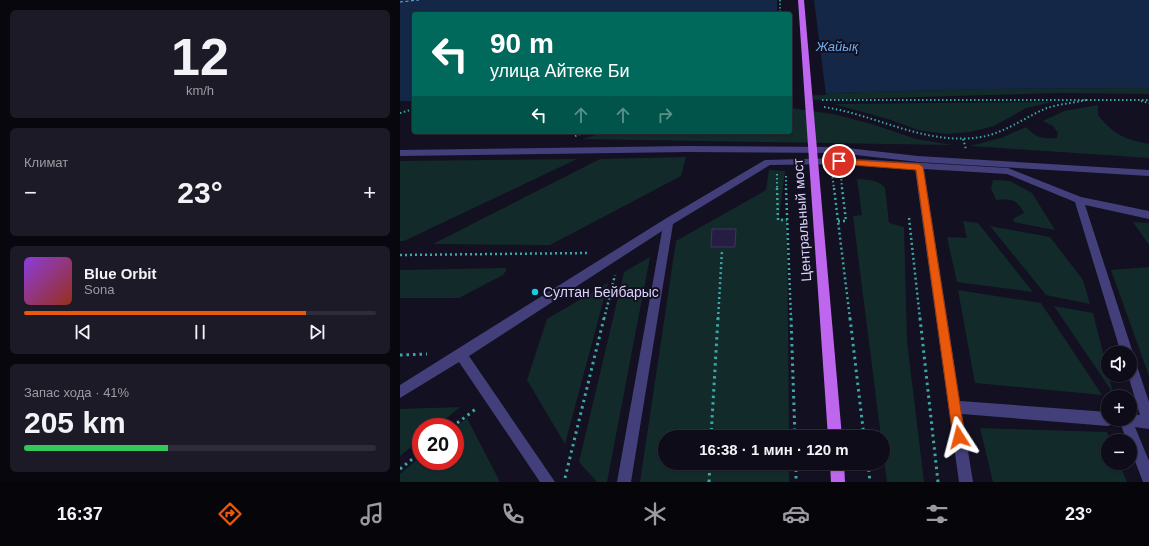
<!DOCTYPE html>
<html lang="ru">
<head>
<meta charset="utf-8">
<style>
	:root { --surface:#0e0c19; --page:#1c1a26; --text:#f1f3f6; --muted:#9b9ba2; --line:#2e2c38; --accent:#ea580c }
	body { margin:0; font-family:Helvetica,sans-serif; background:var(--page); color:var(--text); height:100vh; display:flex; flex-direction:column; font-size:15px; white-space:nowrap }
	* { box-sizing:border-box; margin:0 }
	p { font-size:13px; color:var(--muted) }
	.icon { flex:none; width:22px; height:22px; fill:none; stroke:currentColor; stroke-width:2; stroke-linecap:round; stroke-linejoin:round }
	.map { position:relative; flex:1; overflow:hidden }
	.details { display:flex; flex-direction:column; gap:10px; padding:10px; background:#08070e; width:400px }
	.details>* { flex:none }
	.guide { position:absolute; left:12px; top:12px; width:380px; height:122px; border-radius:4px; box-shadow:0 1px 3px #0004,0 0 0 1px var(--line); background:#00695c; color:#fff; overflow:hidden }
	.tools { position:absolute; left:701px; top:346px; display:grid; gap:8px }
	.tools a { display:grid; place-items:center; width:36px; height:36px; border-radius:50%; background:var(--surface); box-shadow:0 1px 3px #0004,0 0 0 1px var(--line); font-size:20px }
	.speed { position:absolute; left:12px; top:418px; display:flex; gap:8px; font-size:20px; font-weight:700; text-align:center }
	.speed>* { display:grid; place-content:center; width:52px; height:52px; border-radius:50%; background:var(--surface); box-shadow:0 1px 3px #0004,0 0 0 1px var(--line); line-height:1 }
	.speed .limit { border:6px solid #d22; background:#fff; color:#111 }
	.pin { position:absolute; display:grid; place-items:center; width:34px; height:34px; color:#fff; margin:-17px; border:2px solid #fff; border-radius:50%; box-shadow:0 1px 4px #0007 }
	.me { position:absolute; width:44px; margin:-22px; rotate:351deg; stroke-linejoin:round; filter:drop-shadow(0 0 3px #0008) }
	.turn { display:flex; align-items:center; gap:14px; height:84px; padding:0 12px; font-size:18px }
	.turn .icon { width:52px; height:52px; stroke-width:2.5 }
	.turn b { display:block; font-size:28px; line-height:34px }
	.lanes { display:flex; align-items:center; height:38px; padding:0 12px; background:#0003; justify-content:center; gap:20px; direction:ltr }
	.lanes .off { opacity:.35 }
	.big { font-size:30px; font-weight:700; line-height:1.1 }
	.details .card { flex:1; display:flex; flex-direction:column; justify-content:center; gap:6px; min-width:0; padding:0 14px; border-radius:6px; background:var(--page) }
	.details .dial { align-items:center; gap:0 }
	.dial b { font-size:52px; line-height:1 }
	.song { display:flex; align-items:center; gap:12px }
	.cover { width:48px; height:48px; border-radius:6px; background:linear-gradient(135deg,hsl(270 70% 55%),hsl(10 70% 35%)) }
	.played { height:4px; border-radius:2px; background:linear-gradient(90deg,var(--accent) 80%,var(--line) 80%) }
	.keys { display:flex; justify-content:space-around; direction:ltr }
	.heat { display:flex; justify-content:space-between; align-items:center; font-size:22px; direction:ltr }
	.charge { height:6px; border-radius:3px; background:linear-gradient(90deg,#34c759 41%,var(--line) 0) }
	.trip { position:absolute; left:258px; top:430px; width:232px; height:40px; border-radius:20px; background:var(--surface); box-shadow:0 1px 3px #0004,0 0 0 1px var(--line); font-weight:700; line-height:40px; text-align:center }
	.menu { display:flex; height:64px; justify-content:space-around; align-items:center; background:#06050a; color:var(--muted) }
	.menu .icon { width:28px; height:28px }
	.menu .on { color:var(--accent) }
	.menu b { font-size:18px; color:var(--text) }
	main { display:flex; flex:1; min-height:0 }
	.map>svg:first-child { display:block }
	.green { fill:#132a2a }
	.water { fill:#152746 }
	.pier { fill:#131021 }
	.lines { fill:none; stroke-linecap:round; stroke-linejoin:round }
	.ferry { stroke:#6db0f0; stroke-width:1; stroke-dasharray:3 2.5; stroke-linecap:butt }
	.building { fill:#251e40; stroke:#3e3269 }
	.path-far3 { stroke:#3ba8a4; stroke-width:1.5; stroke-dasharray:1.5 2; stroke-linecap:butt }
	.path-far2 { stroke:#3ba8a4; stroke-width:2; stroke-dasharray:1.5 2.5; stroke-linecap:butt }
	.path-far1 { stroke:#3ba8a4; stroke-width:2.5; stroke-dasharray:2 3; stroke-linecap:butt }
	.path { stroke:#3ba8a4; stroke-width:3; stroke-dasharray:2.5 4; stroke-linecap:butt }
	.minor { fill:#433f7b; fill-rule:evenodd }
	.major { fill:#bf66ef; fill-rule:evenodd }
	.route { fill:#ea580c; stroke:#983908 }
	.poi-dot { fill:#17cbe3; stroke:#131021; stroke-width:1.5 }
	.labels { text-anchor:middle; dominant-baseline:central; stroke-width:4; stroke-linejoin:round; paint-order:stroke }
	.far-water-label { font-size:13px; font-style:italic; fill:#6db0f0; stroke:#131021 }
	.street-label { font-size:14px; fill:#d9d4fb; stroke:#131021 }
	.poi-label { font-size:14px; fill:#d9d4fb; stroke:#131021; text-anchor:start }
</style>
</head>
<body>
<main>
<section class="details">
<div class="card dial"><b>12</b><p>km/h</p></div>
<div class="card"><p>Климат</p>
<div class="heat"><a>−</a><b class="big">23°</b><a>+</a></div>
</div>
<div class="card">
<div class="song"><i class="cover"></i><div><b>Blue Orbit</b><p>Sona</p></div></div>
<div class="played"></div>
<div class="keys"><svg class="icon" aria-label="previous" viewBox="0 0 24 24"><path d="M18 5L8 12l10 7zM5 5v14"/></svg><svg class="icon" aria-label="pause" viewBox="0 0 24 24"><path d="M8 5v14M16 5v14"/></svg><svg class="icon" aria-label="next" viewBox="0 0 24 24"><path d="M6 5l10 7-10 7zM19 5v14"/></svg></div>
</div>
<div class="card"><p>Запас хода · 41%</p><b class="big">205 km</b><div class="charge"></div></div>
</section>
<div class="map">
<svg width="749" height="482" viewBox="0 0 749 482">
	<rect width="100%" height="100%" fill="#131021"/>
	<path class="green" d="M749,88V94L659,93L414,100L412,95L390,96V94L584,89Z
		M652,102L626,108L594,126L570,132L546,134L518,130L491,120L434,104Z
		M698,105V115C714,135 724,139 749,144V158L570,146L601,138L626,127C636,138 642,139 657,138L658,133L653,126L643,121L664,111Z
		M390,108L433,114L472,124L516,139L552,145L183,139L205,132H390Z
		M286,157L281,176L150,245L33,244L200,159Z
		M177,159L4,241H0V161Z
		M369,170L385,171L379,218H387L389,437H265V463H389V482H240L276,241L366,190Z
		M457,179C468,180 478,179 485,188L489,223L504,227L507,341L524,482H487L483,452V437H481L453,216L462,215Z
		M593,180L610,181L632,193L655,230L614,222L613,219L624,213C617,199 611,199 596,200L591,188Z
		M563,221L578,223L633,292L557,282L547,237L567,238Z
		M733,222L749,223V245Z
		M590,226L650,237L683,280L690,304L646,295Z
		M250,257L207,482H197L179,462L224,272Z
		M749,267V376L711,270Z
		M106,268V271L103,275L59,298H0V270Z
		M208,283L165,444L127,380L147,319Z
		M558,290L641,303L702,395L575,383Z
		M654,306L693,313L713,393Z
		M60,407L36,427H21V439L0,456V409Z
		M67,418L100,482H0V474L21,456V461H55V428Z
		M580,428L707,432L710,441H708V463H719L727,482H593Z"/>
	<path class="water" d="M0,0H749V88L584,89L390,94V14H14V101H0Z"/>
	<path class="pier" d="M377,0H414L426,95L390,96V14H377Z"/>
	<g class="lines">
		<path class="ferry" d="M0,2L19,0"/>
	</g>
	<path class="building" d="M312,229H336L335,247H311Z"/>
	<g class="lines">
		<path class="path-far3" d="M380,0V14"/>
		<path class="path-far2" d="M422,100H749
			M741,101L749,103
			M424,107C477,115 526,146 581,137C605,133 625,117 647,108C659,104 674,103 686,100
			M0,113L14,109
			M175,136L186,132
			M563,139L566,149
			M432,173L434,189
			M377,174V189
			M441,175L442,189
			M386,176V189"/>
		<path class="path-far1" d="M377,188L378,220H387
			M386,188L391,319
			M434,188L450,319
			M509,218L520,319
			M438,221H446L442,188
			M0,255L189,253
			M204,319L215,275
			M318,319L322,251"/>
		<path class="path" d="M391,318L395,437
			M450,318L464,437
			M520,318L538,482
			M0,355L27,354
			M52,427L77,408
			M311,437L318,318
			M396,463V482
			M468,463L470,482
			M0,469L21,452
			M165,478L204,318
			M309,482L310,463"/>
		<path class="minor" d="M288,146L438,147L518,156L749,170V176L518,162L438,153L288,152L0,156V150Z
			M439,158L608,168L681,197L749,211V219L685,205L733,353L731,357L734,359L736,363L749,402V429L735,427L749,461V482H743L730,448V441H727L719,420L730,419V414L740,415L728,375H730V353H721L675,202L607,174L524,169L560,401L708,412V419H715L713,424L708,426L562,414L573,482H559L515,169L439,164L370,165L273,224L231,482H217L262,231L69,356L155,482H140L59,362L0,398V385L265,219L365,160Z"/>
		<path class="major" d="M398,0H404L442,437H428Z
			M430,463H444L445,482H431Z"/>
	</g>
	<path class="route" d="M437,159L519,164L523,167L565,437L563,441L559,443L554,441L553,437L516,170L439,164L435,161Z"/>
	<circle class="poi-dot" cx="135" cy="292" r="4"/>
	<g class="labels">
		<g class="far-water-label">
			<text x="437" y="46">Жайық</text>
		</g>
		<g class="street-label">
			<text transform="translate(402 220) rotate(-94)">Центральный мост</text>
		</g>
		<g class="poi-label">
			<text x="143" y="292">Султан Бейбарыс</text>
		</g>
	</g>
</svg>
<div class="tools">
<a><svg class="icon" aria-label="sound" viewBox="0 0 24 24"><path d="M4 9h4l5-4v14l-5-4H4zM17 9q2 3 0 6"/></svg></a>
<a>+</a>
<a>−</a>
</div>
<div class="speed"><div class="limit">20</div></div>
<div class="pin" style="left:439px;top:161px;background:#d93025"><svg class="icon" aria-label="arrive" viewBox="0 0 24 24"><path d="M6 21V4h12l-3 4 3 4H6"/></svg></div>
<svg class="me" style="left:559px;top:437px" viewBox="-20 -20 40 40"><path d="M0-17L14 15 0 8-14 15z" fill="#ea580c" stroke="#fff" stroke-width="4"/></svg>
<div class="trip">16:38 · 1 мин · 120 m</div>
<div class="guide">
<div class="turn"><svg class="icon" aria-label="left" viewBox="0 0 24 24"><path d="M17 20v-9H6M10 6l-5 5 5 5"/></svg><div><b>90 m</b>улица Айтеке Би</div></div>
<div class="lanes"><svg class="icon" aria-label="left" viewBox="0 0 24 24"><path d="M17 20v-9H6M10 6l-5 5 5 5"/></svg><svg class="icon off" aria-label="ahead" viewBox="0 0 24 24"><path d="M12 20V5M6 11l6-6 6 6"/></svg><svg class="icon off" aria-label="ahead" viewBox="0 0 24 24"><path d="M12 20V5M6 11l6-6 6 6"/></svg><svg class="icon off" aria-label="right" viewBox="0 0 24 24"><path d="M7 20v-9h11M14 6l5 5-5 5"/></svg></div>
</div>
</div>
</main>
<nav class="menu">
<b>16:37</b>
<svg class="icon on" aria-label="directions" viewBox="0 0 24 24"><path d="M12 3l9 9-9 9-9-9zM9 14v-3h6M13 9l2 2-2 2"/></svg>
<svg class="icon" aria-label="music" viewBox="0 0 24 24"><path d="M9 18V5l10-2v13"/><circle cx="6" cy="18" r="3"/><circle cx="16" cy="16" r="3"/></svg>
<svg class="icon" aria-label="phone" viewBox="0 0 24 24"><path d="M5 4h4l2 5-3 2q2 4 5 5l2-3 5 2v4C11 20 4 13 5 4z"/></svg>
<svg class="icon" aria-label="climate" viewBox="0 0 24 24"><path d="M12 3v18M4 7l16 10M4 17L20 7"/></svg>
<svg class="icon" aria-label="car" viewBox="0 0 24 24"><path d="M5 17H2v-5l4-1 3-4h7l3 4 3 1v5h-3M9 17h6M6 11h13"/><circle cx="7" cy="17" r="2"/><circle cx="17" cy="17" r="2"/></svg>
<svg class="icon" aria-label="filters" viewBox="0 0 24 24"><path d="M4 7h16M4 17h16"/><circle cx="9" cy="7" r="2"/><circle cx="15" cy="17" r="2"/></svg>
<b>23°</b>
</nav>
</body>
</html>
